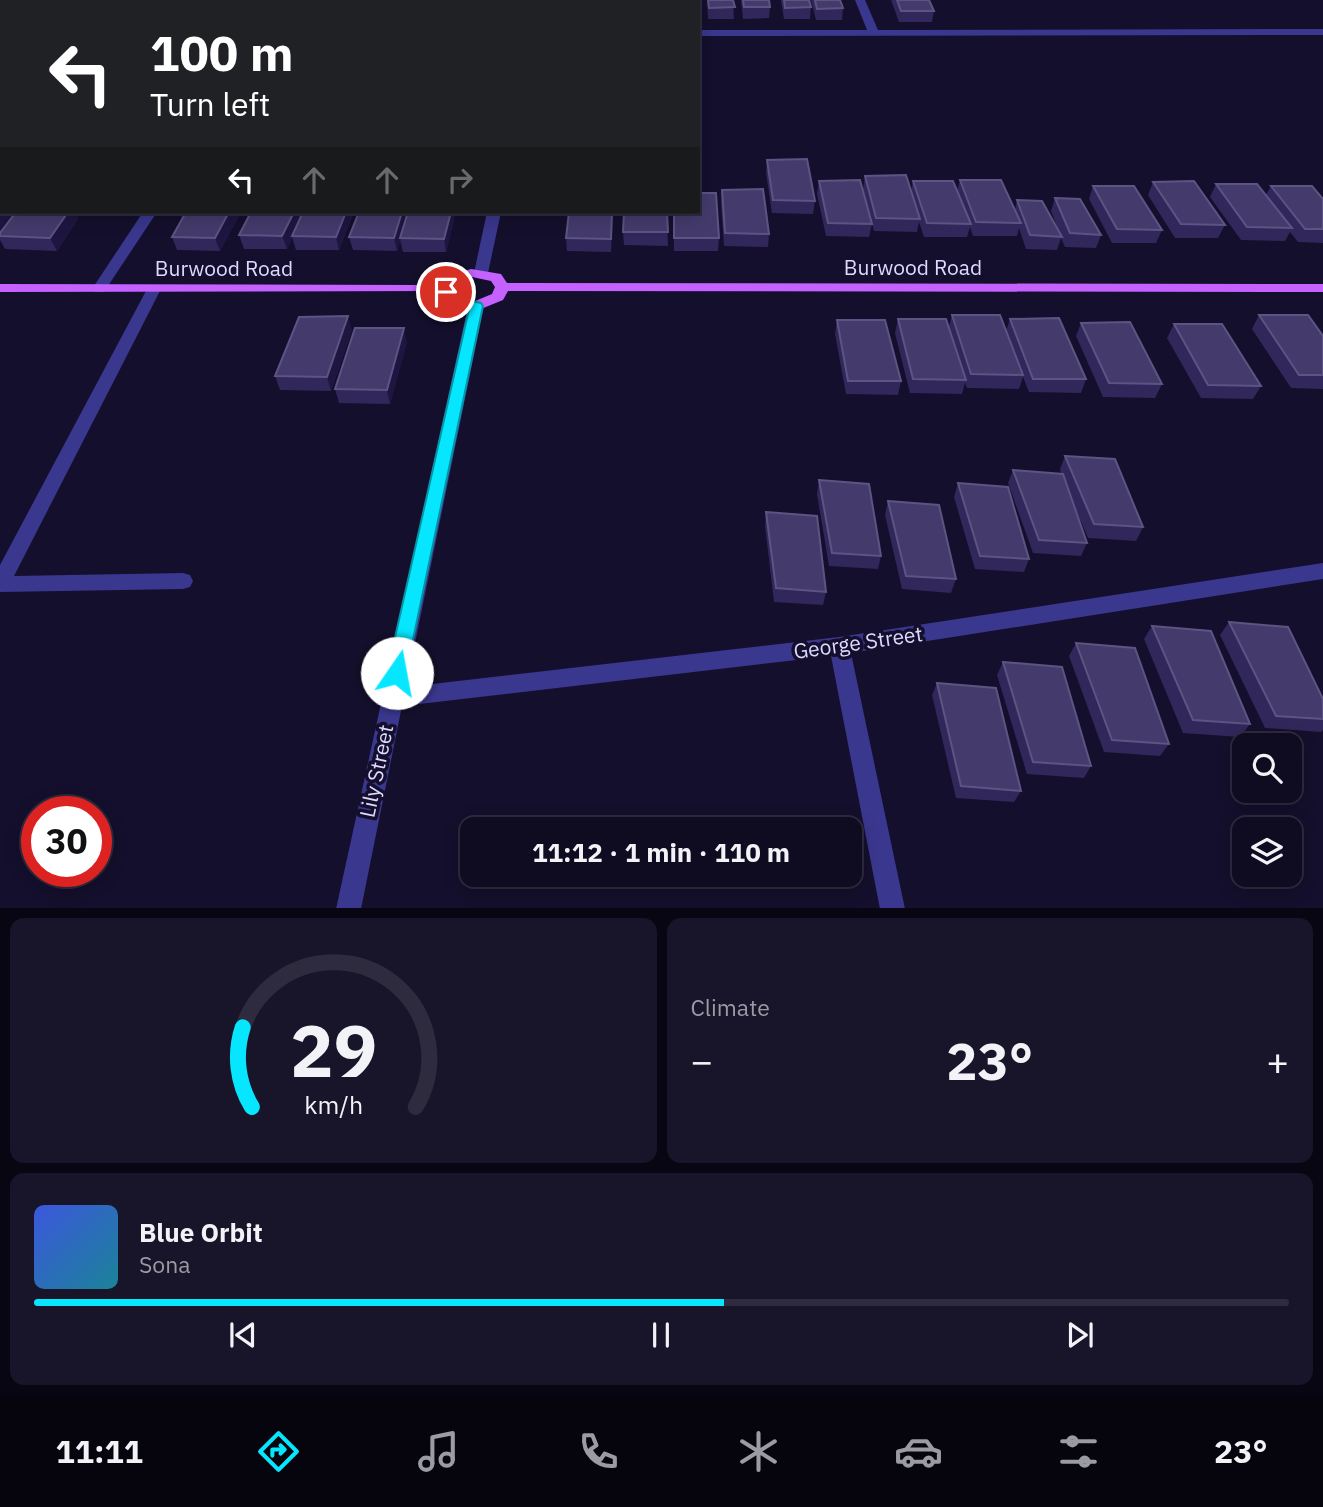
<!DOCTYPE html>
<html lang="en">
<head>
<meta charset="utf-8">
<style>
	:root { --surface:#0f0b21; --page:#18142a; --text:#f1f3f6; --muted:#9b9ba5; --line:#2f2b3f; --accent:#06e7ff }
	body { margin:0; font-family:"IBM Plex Sans",sans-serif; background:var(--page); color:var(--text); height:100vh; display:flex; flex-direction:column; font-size:26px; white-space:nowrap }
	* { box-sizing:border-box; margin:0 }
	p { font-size:23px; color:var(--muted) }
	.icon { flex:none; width:38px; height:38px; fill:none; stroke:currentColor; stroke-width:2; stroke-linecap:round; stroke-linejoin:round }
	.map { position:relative; height:908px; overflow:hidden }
	.panel { display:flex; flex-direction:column; gap:10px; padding:10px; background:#080612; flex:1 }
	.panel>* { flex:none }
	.hud { position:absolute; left:0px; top:0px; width:700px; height:214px; box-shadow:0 4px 18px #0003,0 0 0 2px var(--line); background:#202124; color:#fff; overflow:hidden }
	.fabs { position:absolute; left:1232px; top:733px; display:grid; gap:14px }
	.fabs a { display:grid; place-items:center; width:70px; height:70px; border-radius:14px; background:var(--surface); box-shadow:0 4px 18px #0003,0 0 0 2px var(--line); font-size:35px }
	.speed { position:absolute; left:21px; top:796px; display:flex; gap:14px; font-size:35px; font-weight:700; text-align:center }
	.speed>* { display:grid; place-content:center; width:91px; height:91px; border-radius:50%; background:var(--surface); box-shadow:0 4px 18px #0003,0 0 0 2px var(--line); line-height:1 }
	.speed .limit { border:10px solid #d22; background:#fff; color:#111 }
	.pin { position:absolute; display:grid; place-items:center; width:60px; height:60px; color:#fff; margin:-30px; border:4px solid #fff; border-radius:50%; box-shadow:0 2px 7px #0007 }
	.me { position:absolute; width:77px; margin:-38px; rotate:12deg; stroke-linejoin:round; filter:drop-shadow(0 0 5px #0008) }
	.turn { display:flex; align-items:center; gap:24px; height:147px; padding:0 35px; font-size:32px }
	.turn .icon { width:91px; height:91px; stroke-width:2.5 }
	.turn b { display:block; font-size:49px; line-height:60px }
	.lanes { display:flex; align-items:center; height:66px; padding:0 35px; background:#0003; justify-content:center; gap:35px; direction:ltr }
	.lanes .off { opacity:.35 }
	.big { font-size:52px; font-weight:700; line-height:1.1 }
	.panel .widget { flex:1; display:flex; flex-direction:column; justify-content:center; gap:10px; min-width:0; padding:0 24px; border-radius:14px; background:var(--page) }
	.panel .dial { align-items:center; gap:0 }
	.dial svg { height:182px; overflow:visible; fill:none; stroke:var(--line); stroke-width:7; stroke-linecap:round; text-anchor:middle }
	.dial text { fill:var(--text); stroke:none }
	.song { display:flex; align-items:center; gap:21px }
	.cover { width:84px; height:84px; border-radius:10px; background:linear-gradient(135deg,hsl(230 70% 55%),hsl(190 70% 35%)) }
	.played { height:7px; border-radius:4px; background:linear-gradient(90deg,var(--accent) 55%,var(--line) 55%) }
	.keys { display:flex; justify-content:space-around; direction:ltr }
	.heat { display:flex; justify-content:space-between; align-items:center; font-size:38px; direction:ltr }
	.panel .tiles { flex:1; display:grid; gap:10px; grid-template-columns:1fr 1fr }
	.widget:last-child { grid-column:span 2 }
	.trip { position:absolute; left:460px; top:817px; width:402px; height:70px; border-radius:14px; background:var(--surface); box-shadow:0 4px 18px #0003,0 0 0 2px var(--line); font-weight:700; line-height:70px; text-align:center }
	.dock { display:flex; height:112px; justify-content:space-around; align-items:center; background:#06040d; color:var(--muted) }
	.dock .icon { width:49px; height:49px }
	.dock .on { color:var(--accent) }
	.dock b { font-size:32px; color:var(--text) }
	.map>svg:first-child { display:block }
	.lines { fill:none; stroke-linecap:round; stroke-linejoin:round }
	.minor { fill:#3a378e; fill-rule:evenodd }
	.major { fill:#c461ff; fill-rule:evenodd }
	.wall { fill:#31275a }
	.shaded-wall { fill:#1e1640 }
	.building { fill:#443b6c; stroke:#5c5483; stroke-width:2 }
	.route { fill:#06e7ff; stroke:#0496a6; stroke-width:2 }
	.labels { text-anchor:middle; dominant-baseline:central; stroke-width:7; stroke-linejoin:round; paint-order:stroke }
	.street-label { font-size:21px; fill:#dedaff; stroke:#140f2c }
</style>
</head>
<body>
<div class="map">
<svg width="1323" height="909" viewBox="0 0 1323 909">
	<rect width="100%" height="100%" fill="#140f2c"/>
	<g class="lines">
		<path class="minor" d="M536,0H546L535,2Z
			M855,0H865L878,30L1323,29V35L698,36V30H867Z
			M143,212H157L104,292H94L92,289Z
			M487,212H501L488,273L481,277L474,273Z
			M154,285L161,289L14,576L183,573L190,575L193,581L190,587L183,589L0,592V565L147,289Z
			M476,301L484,306L406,687L839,637L1323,563V579L851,653L905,909H880L831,656L402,706L361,909H336L468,306Z"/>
		<path class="major" d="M471,269L501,274L507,283L1323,284V292L508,291L503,300L476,311L447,304L439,291L0,292V284L418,285L444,282L454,274ZM472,277L491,281L495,287L492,294L475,301L457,297L453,292L457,285Z"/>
	</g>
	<path class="wall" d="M428,0H505V2H428Z
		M707,0H733L734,19H708Z
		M741,0H769L770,7L769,18L743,19Z
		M781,0H809L811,7L810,19H784Z
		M811,0H840L843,8L842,20H816Z
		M891,0H929L934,11L932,22H899Z
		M767,160L815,201L813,214L772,213L766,173Z
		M865,176L911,191L913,181L957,191L960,180L1015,210L1017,200L1059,232L1051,211L1055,198L1101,235L1096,248L1065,247L1061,238L1057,250L1026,249L1019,228L1017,236H973L970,227L967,237H924L919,222L917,232L874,231L863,189Z
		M819,181L872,224L869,237L826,236L817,194Z
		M1153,182L1225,225L1218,238H1175L1148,195Z
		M1216,184L1266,195L1271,186L1323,199V243L1298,242L1290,232L1285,241L1241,240L1210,197Z
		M1093,186L1162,230L1156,243H1112L1089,199Z
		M722,190L769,234L768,247L724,246L721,203Z
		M16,212H75L78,219L57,251L5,249L0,240V233Z
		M186,212H241L220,251L177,250L172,237Z
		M354,212L339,250H296L292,237L287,249H244L239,235Z
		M359,212H456L446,252H403L400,240L397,251L353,250L349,237Z
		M613,212L611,252L567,251L566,238Z
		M667,212L668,246L624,245L623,232Z
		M674,212L719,238L718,251H674Z
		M952,315L1006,331L1010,319L1086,379L1081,393L1029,392L1023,377L1019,389L967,388L965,383L962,394L910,393L895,333L898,319L949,326Z
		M1259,315L1323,336V389L1291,388L1252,329Z
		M837,320L901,381L898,395L846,394L835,334Z
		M1081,323L1162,384L1155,398L1103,397L1076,336Z
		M1174,324L1261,386L1253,399L1201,398L1167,338Z
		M352,330L331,391L280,390L275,376Z
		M407,342L390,404L339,403L335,389Z
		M1065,456L1143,527L1136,541L1088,538L1072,500L1087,543L1081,556L1033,553L1008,483L1013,470L1061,474L1060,469Z
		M819,480L881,556L878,569L829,566L817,494Z
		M958,483L1029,559L1024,572L975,569L954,497Z
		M888,501L956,579L951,593L902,589L885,515Z
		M766,512L826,592L823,605L774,602L765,526Z
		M1229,622L1323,699V730L1321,732L1265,728L1220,635Z
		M1152,626L1250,724L1240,737L1183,733L1144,639Z
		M1076,643L1169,744L1160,756L1104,752L1069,656Z
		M1003,662L1091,766L1084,778L1027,774L997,675Z
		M937,683L1021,791L1014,802L956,798L932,695Z"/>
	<path class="shaded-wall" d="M197,0H209L208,2H195Z
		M306,0H316L315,2H305Z
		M2,84V117L0,119V86Z
		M2,177V212H14L0,230V179Z
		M68,212H75L78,219L57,251L50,238Z
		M229,212H241L220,251L215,238Z
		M294,212H304L287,249L282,236Z
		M346,212H354L339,250L336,237Z
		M402,212H409L397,251L394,238Z
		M451,212H456L446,252L444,239Z
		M612,212H613L611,252V239Z
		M348,316L352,330L331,391L327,377Z
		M404,328L407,342L390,404L387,390Z"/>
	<path class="building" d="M171,0H197L195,2H170Z
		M214,0H240L239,2H213Z
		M250,0H275L274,2H248Z
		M281,0H306L305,2H279Z
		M321,0H346L345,2H320Z
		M358,0H384L383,2H357Z
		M389,0H414L413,2H388Z
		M708,0H733L735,7L709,8Z
		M743,0H769L770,7H744Z
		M784,0H809L811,7L785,8Z
		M815,0H840L843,8L817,9Z
		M897,0H929L934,11H901Z
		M447,1H500L446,2Z
		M0,54H2V84L0,86Z
		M0,138H2V177L0,179Z
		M807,159L815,201L773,200L767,160Z
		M906,175L920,219L876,218L865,176Z
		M860,180L872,224L828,223L819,181Z
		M960,180H1001L1021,223L976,222Z
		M913,181H953L971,224L927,223Z
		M1194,181L1225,225L1181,224L1153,182Z
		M1216,184H1257L1292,228L1247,227Z
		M1093,186H1134L1162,230L1117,229Z
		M1271,186H1312L1323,199V229H1305Z
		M763,189L769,234L725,233L722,190Z
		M698,193H716L719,238H674V212H698Z
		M1055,198L1080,199L1101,235L1070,233Z
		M1017,200L1042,201L1062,237L1030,235Z
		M16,212H68L50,238L0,236V233Z
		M186,212H229L215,238L172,237Z
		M251,212H294L282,236L239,235Z
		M303,212H346L336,237L292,236Z
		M359,212H402L394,238L349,237Z
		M408,212H451L444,239L400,238Z
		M569,212H612L611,239L566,238Z
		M624,212H667L668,232H623Z
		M952,315H1000L1023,375L971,374Z
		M1259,315H1308L1323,336V375H1299Z
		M348,316L327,377L275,376L299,317Z
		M1059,318L1086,379H1033L1010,319Z
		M898,319H946L966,380L913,379Z
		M837,320H885L901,381H848Z
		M1130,322L1162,384L1109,383L1081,323Z
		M1174,324H1222L1261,386L1208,385Z
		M355,328H404L387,390L335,389Z
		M1065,456L1115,459L1143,527L1094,524Z
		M1013,470L1063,474L1087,543L1039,540Z
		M819,480L869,484L881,556L832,553Z
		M958,483L1008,487L1029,559L980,556Z
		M888,501L939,505L956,579L906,576Z
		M766,512L817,516L826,592L776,588Z
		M1229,622L1288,627L1323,699V719L1276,716Z
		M1152,626L1211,631L1250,724L1193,720Z
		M1076,643L1135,648L1169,744L1112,740Z
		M1003,662L1062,667L1091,766L1033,762Z
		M937,683L996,688L1021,791L961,786Z"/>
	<path class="route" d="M446,288L451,289L457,298L481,303L483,306L406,673L403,678L397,681L390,678L387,673L469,309L447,304L440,292Z"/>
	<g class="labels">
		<g class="street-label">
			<text x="913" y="267">Burwood Road</text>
			<text x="224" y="268">Burwood Road</text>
			<text transform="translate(858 642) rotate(-8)">George Street</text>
			<text transform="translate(376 771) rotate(-78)">Lily Street</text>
		</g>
	</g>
</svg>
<div class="fabs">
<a><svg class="icon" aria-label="search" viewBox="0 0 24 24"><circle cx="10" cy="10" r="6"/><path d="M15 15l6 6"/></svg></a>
<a><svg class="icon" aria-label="layers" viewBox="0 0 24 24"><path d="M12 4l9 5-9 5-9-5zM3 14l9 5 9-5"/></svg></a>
</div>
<div class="speed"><div class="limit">30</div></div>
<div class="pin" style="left:446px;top:292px;background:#d93025"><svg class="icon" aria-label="arrive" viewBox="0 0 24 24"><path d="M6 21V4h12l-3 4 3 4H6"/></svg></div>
<svg class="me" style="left:397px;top:673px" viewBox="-20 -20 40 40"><circle r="19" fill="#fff"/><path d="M0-13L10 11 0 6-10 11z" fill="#06e7ff"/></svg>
<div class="trip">11:12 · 1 min · 110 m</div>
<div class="hud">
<div class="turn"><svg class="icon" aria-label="left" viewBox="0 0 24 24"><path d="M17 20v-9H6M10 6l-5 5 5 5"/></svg><div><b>100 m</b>Turn left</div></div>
<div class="lanes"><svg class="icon" aria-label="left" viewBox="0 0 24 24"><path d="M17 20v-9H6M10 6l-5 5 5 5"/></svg><svg class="icon off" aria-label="ahead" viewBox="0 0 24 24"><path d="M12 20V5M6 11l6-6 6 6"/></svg><svg class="icon off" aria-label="ahead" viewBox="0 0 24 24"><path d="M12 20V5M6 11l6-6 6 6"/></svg><svg class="icon off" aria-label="right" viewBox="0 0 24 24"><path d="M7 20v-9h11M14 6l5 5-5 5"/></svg></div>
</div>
</div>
<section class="panel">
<div class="tiles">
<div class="widget dial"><svg viewBox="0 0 100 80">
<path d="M14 69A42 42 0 1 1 86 69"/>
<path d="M14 69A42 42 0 0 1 10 34" stroke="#06e7ff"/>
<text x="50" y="56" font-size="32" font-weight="700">29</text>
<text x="50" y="72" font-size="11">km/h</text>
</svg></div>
<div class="widget"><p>Climate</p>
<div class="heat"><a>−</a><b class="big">23°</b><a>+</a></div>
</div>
<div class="widget">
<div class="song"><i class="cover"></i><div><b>Blue Orbit</b><p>Sona</p></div></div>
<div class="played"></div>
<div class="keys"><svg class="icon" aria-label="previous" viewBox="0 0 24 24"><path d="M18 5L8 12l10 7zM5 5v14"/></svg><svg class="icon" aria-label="pause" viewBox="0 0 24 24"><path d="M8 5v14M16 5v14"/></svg><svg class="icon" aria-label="next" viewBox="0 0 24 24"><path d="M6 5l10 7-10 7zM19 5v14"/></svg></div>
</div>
</div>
</section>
<nav class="dock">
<b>11:11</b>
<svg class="icon on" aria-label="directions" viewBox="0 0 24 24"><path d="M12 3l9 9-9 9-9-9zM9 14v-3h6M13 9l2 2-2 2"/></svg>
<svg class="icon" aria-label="music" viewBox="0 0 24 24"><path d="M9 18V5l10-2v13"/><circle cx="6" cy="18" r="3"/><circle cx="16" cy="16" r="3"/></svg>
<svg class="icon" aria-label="phone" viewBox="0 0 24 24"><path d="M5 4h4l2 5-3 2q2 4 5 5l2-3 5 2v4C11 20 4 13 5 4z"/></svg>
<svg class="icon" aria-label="climate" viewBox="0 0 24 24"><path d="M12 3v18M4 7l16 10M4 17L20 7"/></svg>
<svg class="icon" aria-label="car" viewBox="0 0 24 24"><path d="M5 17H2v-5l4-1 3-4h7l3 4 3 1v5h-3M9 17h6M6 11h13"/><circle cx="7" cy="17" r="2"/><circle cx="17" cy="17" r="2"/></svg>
<svg class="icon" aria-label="filters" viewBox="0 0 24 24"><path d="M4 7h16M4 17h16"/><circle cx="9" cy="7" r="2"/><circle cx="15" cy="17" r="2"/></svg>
<b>23°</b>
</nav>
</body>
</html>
